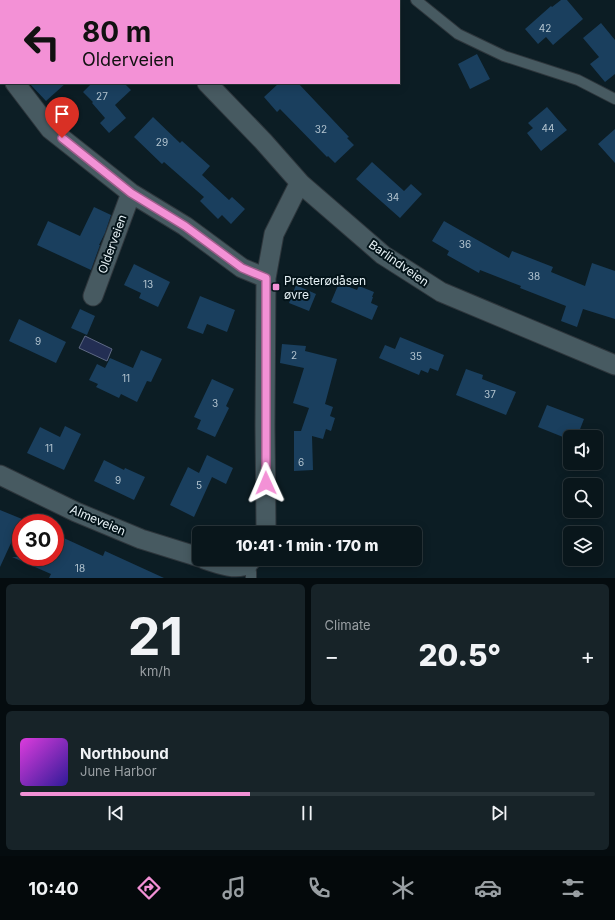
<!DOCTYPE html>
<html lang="en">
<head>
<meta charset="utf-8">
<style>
	:root { --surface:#09161b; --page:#172328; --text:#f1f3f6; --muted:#999fa3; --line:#29353a; --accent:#f391d6 }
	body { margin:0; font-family:Inter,sans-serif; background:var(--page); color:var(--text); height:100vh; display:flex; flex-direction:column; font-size:15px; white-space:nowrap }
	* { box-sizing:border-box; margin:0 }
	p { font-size:13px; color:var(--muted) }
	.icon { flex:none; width:22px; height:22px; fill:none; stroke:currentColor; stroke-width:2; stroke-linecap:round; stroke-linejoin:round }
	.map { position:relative; height:578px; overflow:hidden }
	.panel { display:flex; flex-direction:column; gap:6px; padding:6px; background:#050c0f; flex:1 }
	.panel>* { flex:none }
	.hud { position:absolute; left:0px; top:0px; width:400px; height:84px; box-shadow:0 2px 10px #0003,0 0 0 1px var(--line); background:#f391d6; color:#111; overflow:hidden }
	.tools { position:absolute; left:563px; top:430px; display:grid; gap:8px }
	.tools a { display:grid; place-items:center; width:40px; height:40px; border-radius:6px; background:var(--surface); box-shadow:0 2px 10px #0003,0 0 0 1px var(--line); font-size:20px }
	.speed { position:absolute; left:12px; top:514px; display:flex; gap:8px; font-size:20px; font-weight:700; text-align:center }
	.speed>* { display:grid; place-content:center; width:52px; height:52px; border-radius:50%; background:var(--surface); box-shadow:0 2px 10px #0003,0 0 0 1px var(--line); line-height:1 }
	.speed .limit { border:6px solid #d22; background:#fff; color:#111 }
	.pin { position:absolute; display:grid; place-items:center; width:34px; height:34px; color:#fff; margin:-41px -17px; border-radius:50% 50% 50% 0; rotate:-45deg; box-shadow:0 0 4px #0007 }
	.pin .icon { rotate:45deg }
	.me { position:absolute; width:44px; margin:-22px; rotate:359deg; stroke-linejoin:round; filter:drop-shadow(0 0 3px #0008) }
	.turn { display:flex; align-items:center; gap:14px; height:84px; padding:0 16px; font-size:18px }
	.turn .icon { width:52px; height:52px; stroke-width:2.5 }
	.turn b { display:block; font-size:28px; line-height:34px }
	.big { font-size:30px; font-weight:800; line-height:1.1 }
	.panel .card { flex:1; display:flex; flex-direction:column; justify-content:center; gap:6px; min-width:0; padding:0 14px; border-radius:6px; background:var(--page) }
	.panel .dial { align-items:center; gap:0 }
	.dial b { font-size:52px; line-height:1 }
	.song { display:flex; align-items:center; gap:12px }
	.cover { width:48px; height:48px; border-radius:6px; background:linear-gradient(135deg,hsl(300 70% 55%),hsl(250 70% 35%)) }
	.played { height:4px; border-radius:2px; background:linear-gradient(90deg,var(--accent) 40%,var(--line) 40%) }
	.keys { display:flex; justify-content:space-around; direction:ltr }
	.heat { display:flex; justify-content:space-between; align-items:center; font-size:22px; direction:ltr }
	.panel .tiles { flex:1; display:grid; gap:6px; grid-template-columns:1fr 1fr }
	.card:last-child { grid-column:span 2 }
	.trip { position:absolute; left:192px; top:526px; width:230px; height:40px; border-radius:6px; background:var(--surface); box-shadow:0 2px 10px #0003,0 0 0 1px var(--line); font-weight:800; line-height:40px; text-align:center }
	.dock { display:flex; height:64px; justify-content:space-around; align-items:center; background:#04090b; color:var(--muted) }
	.dock .icon { width:28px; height:28px }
	.dock .on { color:var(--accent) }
	.dock b { font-size:18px; color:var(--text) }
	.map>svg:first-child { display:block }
	.water { fill:#232e53; stroke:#5e6984 }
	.building { fill:#1a3f5e }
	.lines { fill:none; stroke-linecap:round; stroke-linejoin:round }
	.service-casing { stroke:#2e363c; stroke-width:12 }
	.minor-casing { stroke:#2e363c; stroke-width:21 }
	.service { stroke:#475a61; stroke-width:10 }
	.minor { stroke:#475a61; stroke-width:19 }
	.route-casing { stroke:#9e5e8b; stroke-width:10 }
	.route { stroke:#f391d6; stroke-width:7 }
	.poi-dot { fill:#f391d6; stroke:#04141a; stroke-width:1.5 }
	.labels { text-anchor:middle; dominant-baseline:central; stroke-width:4; stroke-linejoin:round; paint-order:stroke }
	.number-label { font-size:10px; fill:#b4c5d0 }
	.street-label { font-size:12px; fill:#e7f2f6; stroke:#04141a }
	.poi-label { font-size:12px; fill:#e7f2f6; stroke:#04141a; text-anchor:start }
</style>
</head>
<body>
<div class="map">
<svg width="615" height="578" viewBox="0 0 615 578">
	<rect width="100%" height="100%" fill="#0c1d24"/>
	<path class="water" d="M85,336L112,349L107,361L79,348Z"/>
	<path class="building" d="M561,0H567L583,19L553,45L546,37L538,44L525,29L551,6L552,7Z
		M601,23L615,40V74L605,82L590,64L599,57L583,38Z
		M477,54L490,79L470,89L458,64Z
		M29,83H66L46,101Z
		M92,83H124L131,90L115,105L126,118L109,133L100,123L105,118L92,103L93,102L83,92Z
		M279,83H298L349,137L347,138L354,145L335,163L328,156L327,157L280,109L277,112L264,97Z
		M547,107L567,130L541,151L527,133L533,128L528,123Z
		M153,117L180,143L182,141L210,166L202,175L229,200L232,197L245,209L231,224L222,215L218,219L200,201L204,197L164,162L162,164L134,137Z
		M615,129V163L598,144Z
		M372,162L404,191L411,184L422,194L400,218L356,179Z
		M94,207L111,215L105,233L99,245H100L91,270L37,245L48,221L80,236Z
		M444,221L509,258L512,251L553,267L551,272L585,286L592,263L615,271V319L583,309L577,327L561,321L566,306L520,288L521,286L480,270L479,273L447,255L449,251L432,241Z
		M134,264L170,282L158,307L139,298L141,293L124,285Z
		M339,283L357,290L359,286L374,292L372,297H373L371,303L378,306L372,320L331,302Z
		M296,285L316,294L309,311L289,303Z
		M200,296L235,310L227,332L207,324L203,334L187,328Z
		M80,309L95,316L87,335L71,328Z
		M19,319L66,342L56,363L9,341Z
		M400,337L444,355L438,371L430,368L428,373L421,370L419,375L379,358L385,345L395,349Z
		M282,344L306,346L305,351L337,359L325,404L333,407L330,416L335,418L331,431L326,429L323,439L312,436L313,470L294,471V431H301L309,408L293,403L304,368L280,363Z
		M141,350L162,359L151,382L147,381L137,402L121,394L119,398L96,387L98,384L89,380L97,364L105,368L110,358L133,368Z
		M466,369L483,375L482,379L516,392L506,415L456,395Z
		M212,379L234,389L226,406L229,408L215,437L197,429L201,420L194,417Z
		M547,405L584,419L577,437H563L538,427Z
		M65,426L81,434L64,470L27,453L40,427L60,437Z
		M207,455L233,468L226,484L212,477L194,517L170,505L188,467L199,473Z
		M104,460L124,470L125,468L145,477L134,500L94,481Z
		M0,510L22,519L0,567Z
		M55,534L103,556L105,551L164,578H49L51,574L12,557H55Z"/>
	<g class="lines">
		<g class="service-casing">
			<path id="service" d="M416,0L458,34L504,56L578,80L615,99
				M248,564L251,572V578"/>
		</g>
		<g class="minor-casing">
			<path id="minor" d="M125,0L126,1
				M0,62L1,64
				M15,83L50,129L131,193L185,226L242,268L266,278
				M207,83L263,141L301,184L383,255L441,292L615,365
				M93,296L131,193
				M0,475L76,512L141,539L199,557
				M265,533L266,526L265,426L266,278L274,234L297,188L301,184
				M204,559C216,563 236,571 248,564C249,562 251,561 252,559"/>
		</g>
		<use href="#service" class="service"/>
		<use href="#minor" class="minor"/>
	</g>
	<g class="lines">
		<g class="route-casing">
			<path id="route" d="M62,138L131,193L185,226L242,268L266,278V483"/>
		</g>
		<use href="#route" class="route"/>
	</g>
	<rect class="poi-dot" x="272" y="283" width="8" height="8" rx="2"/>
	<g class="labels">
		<g class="number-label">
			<text x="545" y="28">42</text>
			<text x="102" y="96">27</text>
			<text x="548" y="128">44</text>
			<text x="321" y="129">32</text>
			<text x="162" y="142">29</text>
			<text x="393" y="197">34</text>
			<text x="465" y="244">36</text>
			<text x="534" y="276">38</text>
			<text x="148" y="284">13</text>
			<text x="38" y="341">9</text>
			<text x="294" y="355">2</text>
			<text x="416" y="356">35</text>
			<text x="126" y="378">11</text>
			<text x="490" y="394">37</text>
			<text x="215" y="403">3</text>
			<text x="49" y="448">11</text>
			<text x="301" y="462">6</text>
			<text x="118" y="480">9</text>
			<text x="199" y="485">5</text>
			<text x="80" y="568">18</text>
		</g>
		<g class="street-label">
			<text transform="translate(112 244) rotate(-70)">Olderveien</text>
			<text transform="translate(399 263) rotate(35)">Barlindveien</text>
			<text transform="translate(98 520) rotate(23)">Almeveien</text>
		</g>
		<g class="poi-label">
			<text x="284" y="280">Presterødåsen<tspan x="284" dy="14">øvre</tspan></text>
		</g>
	</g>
</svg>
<div class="tools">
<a><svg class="icon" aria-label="sound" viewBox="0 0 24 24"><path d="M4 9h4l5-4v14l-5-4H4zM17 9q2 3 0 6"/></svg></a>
<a><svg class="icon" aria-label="search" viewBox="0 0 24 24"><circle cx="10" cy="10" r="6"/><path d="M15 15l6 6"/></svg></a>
<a><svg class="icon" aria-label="layers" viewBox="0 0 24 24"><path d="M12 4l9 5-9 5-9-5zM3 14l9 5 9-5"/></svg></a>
</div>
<div class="speed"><div class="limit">30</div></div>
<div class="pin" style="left:62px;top:138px;background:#d93025"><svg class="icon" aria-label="arrive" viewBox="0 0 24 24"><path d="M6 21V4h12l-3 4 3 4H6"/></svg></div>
<svg class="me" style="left:266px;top:483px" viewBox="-20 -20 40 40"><path d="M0-17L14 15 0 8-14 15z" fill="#f391d6" stroke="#fff" stroke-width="4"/></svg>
<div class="trip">10:41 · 1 min · 170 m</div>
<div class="hud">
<div class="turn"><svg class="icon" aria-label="left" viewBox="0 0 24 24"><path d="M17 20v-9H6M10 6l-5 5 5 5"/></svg><div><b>80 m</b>Olderveien</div></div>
</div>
</div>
<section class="panel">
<div class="tiles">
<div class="card dial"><b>21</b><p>km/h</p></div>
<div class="card"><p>Climate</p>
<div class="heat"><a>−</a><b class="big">20.5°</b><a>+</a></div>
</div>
<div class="card">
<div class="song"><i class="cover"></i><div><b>Northbound</b><p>June Harbor</p></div></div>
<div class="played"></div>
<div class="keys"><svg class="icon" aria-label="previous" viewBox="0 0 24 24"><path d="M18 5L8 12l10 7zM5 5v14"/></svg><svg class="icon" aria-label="pause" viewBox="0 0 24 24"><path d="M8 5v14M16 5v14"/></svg><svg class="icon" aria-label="next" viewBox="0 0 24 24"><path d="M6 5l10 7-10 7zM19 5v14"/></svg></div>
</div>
</div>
</section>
<nav class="dock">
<b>10:40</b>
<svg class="icon on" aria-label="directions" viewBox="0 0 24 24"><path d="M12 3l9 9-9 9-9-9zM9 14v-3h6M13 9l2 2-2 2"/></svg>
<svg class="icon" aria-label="music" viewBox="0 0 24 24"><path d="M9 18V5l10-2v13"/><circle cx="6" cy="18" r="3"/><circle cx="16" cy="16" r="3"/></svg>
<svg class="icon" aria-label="phone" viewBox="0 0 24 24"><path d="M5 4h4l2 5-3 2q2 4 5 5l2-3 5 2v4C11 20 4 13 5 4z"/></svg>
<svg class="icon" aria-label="climate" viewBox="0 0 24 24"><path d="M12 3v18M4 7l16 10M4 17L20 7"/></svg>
<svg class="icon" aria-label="car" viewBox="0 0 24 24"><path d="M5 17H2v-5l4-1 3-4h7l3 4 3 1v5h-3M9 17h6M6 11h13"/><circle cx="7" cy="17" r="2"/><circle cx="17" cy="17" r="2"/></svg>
<svg class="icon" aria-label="filters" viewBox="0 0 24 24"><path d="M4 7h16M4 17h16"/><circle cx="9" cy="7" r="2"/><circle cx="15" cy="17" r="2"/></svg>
</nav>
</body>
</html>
